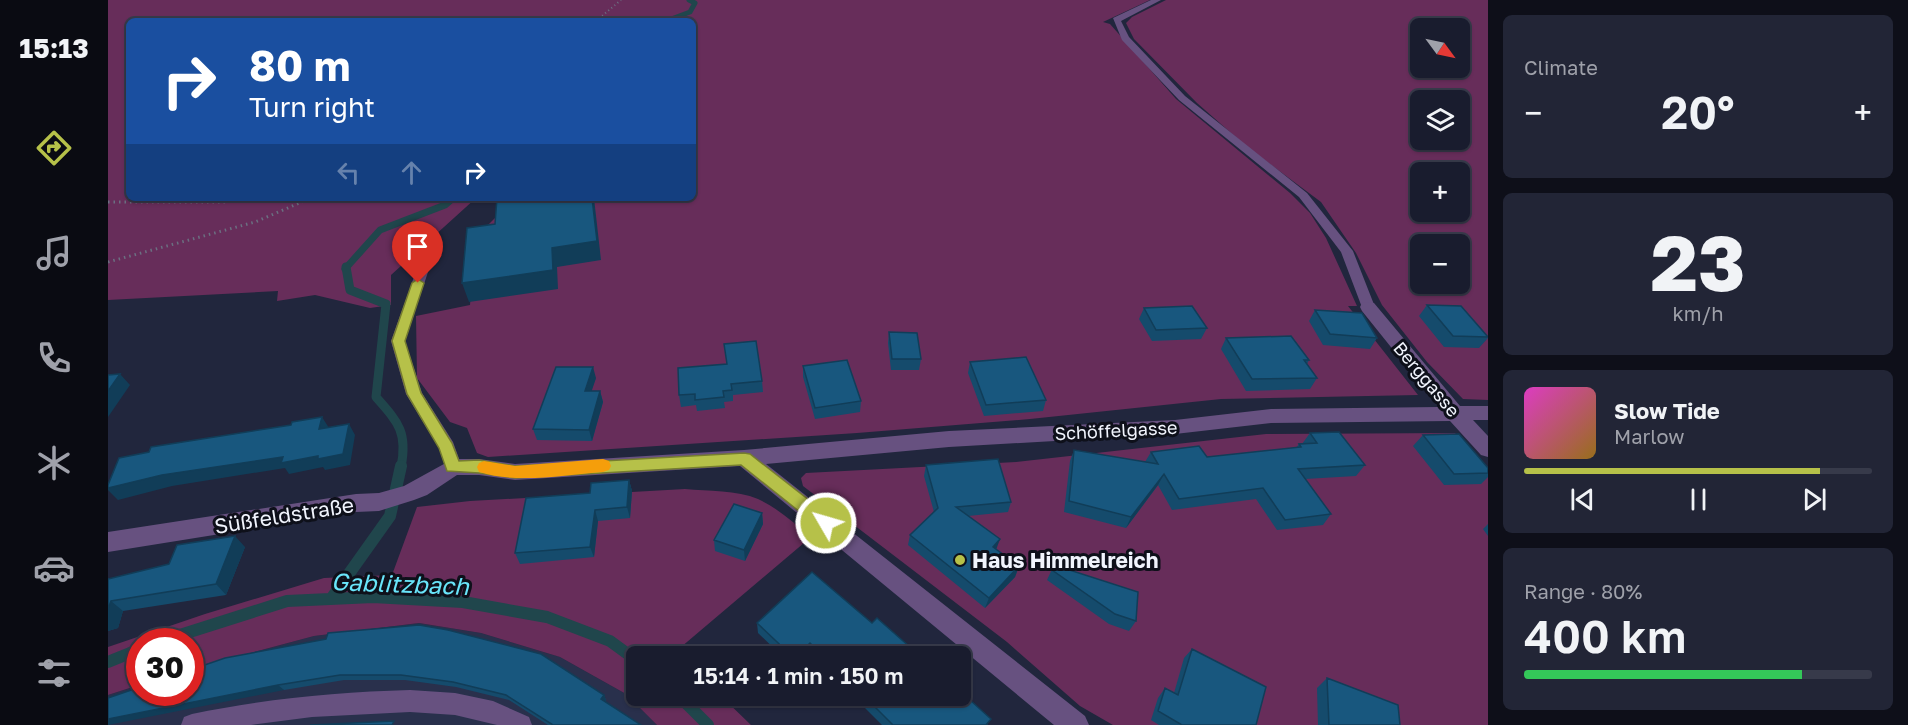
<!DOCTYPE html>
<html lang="en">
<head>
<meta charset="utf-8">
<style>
	:root { --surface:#191c2e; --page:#222536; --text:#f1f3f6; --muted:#9fa1aa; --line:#373a4a; --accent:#b6c149 }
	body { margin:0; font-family:"Golos Text",sans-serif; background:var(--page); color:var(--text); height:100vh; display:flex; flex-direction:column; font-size:22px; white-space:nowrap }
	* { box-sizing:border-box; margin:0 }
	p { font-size:20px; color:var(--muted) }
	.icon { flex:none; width:33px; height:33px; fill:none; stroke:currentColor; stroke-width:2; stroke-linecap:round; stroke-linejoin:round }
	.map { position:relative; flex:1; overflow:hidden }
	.sheet { display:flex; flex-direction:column; gap:15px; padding:15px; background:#0e0f19; width:420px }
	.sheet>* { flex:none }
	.guide { position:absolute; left:18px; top:18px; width:570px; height:183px; border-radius:9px; box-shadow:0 2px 4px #0004,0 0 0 2px var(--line); background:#1a4fa0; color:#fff; overflow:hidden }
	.needle { width:39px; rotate:123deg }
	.controls { position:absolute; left:1302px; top:18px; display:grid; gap:12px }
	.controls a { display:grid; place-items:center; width:60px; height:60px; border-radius:9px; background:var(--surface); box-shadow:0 2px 4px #0004,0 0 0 2px var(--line); font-size:30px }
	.speed { position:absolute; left:18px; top:628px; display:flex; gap:12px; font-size:30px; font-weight:700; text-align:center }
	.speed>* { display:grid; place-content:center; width:78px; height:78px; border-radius:50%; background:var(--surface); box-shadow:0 2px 4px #0004,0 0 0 2px var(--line); line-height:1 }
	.speed .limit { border:9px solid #d22; background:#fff; color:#111 }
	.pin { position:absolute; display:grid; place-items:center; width:51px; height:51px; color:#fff; margin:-62px -26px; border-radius:50% 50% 50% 0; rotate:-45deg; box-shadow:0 0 6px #0007 }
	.pin .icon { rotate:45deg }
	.me { position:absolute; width:66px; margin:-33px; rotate:308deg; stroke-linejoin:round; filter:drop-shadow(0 0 4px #0008) }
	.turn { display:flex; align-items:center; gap:21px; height:126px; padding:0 24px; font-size:27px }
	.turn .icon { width:78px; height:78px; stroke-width:2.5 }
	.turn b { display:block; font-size:42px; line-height:51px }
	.lanes { display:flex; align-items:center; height:57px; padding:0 24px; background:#0003; justify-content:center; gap:30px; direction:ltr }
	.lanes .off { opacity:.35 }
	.big { font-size:45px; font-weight:600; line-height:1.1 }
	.sheet .tile { flex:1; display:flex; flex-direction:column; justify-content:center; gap:9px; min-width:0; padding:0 21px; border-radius:9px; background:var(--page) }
	.sheet .dial { align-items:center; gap:0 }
	.dial b { font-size:78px; line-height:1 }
	.song { display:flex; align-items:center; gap:18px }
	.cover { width:72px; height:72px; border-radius:9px; background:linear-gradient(135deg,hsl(310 70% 55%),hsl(40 70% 35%)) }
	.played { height:6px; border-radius:3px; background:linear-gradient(90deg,var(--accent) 85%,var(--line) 85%) }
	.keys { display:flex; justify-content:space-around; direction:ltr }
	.heat { display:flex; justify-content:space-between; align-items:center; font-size:33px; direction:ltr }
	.charge { height:9px; border-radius:4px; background:linear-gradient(90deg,#34c759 80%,var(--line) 0) }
	.trip { position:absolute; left:518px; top:646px; width:345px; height:60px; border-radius:9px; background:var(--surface); box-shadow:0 2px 4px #0004,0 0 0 2px var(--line); font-weight:600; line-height:60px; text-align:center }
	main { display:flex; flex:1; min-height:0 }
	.dock { display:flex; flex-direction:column; width:108px; justify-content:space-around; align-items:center; background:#0a0b12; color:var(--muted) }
	.dock .icon { width:42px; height:42px }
	.dock .on { color:var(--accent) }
	.dock b { font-size:27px; color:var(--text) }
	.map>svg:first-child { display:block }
	.built { fill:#29304c }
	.green { fill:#672d5a; fill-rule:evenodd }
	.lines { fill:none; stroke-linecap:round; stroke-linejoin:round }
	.stream-far3 { stroke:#20464c; stroke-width:5 }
	.stream-far2 { stroke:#20464c; stroke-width:7 }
	.stream-far1 { stroke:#20464c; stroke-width:9 }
	.stream { stroke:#20464c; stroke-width:12 }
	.path-far1 { stroke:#6b6f81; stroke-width:2; stroke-dasharray:1 3; stroke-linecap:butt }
	.path { stroke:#6b6f81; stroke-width:3; stroke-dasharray:1.5 4; stroke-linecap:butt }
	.service { fill:#675180; fill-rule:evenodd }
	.minor { fill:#675180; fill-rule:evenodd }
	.wall { fill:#154b6c }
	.shaded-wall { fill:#113d58 }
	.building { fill:#18577e; stroke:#113d58; stroke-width:1.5 }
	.route { fill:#b6c149; stroke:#767d2f; stroke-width:1.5 }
	.slow { fill:#f59e0b }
	.poi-dot { fill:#b6c149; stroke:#0e101a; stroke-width:2 }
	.labels { text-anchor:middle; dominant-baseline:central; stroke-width:6; stroke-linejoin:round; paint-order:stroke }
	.street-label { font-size:18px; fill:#f1f4fd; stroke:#0e101a }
	.near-street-label { font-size:21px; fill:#f1f4fd; stroke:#0e101a }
	.near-poi-label { font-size:21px; font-weight:bold; fill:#f1f4fd; stroke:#0e101a; text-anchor:start }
	.near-water-label { font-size:24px; font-style:italic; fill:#69e5fa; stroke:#0e101a }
</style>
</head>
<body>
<main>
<nav class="dock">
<b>15:13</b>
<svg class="icon on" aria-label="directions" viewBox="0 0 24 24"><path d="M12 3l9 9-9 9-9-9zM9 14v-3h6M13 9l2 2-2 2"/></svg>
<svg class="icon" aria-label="music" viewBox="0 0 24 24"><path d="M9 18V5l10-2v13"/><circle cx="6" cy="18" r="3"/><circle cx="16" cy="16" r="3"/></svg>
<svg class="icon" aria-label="phone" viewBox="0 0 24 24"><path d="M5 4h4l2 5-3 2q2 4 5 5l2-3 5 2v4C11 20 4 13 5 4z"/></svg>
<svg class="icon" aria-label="climate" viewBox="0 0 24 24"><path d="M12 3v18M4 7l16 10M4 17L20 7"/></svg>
<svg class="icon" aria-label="car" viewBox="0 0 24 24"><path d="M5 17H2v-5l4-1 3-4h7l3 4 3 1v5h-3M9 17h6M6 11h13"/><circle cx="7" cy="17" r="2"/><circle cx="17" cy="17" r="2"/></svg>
<svg class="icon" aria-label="filters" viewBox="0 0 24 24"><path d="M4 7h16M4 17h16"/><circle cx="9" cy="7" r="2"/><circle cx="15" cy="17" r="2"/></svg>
</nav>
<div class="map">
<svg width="1380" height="725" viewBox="0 0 1380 725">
	<rect width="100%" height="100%" fill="#21263d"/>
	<path class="built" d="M311,623L373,633L452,657L518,694L549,725H0V695L31,685L32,693H82L83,669L206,636Z"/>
	<path class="green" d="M0,0H1042L995,22L1002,24L1068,99L1182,193L1202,213L1218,238L1249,306H1240L1310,395L1113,399L922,419L749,433L380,457L369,453L359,428L342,422L309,378L308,316L362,305L368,237L395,210L415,198H585V21H21V198H368L283,275V305L262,308L207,295L169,301L170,291L0,300Z
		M1058,0H1380V400L1355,399L1319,362L1274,305L1248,253L1213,202L1139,147L1089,103L1026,39L1018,23L1024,17ZM1312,28H1352V68H1312ZM1312,100H1352V140H1312ZM1312,172H1352V212H1312ZM1312,244H1352V284H1312Z
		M1347,433L1380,471V725H1005L972,706L899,642L695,486L693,478L698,473L908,462L1158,434Z
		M577,489C600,491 629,490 650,499C670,508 687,524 703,537L566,653L569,657H528V696H613L643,725H549L518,694L452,657L373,633L311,623L206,636L83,669L82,642H32L31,685L0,695V647L97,614L216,578L284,575L309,507L362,501Z"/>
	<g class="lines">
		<path class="stream-far3" d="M558,21L582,12L587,3L581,0"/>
		<path class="stream-far2" d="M237,269L272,230L337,205L345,198"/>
		<path class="stream-far1" d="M238,267L242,290L278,304L268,397C290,422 300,432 293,467"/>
		<path class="stream" d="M223,599L282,516L293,466
			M50,642L179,601L265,597L355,602L439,617L502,641L528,660
			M0,662L32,649
			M571,696L600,725"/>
		<path class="path-far1" d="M488,21L513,0"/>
		<path class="path" d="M0,202H116L146,198
			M0,262L147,222L203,198"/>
		<path class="service" d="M1043,0H1053L1013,21L1021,37L1077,96L1199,193L1245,251L1267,307L1265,310H1255L1233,252L1191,197L1071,100L1014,40L1005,18Z
			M317,259L323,263L297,341L314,393L345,442L354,467L351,472L345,474L339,472L331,448L298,394L283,341L311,263Z
			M302,690L347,693L385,701L421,717L424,725H389L347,715L302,712L204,717L143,725H73L76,717L84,714C156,699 228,692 302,690Z"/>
		<path class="minor" d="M1260,302L1266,303L1352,406H1380V420H1365L1380,436V457L1373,455L1342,421L1163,423L1067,434L841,447L658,464L977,716L981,725H946L632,466L407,480L371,475H349L319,495L306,500L271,511L248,512L0,552V532L248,494L271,493L296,486L345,459H371L407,464L636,450L841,431L1067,420L1163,409L1331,407L1254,311L1252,307L1254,303Z"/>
	</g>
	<path class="wall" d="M1319,305L1380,338L1371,348L1336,347L1311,316Z
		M1036,308L1099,328L1093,339L1044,341L1031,319Z
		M1207,310L1269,338L1262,349L1215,345L1201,321Z
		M781,332L813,359L811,370H783L780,343Z
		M1118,338L1201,360L1199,364L1209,378L1202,389L1138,391L1113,349Z
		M862,362L938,400L935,411L876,416L860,373Z
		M618,364L654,381L655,392L625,395V401L616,402L617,408L589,411L588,405L573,407L571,395Z
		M695,366L753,401L752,412L707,419L695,377Z
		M488,378L483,391H492L495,402L484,441L429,440L425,429Z
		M1202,433L1257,465L1248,476L1197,479L1223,514L1215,525L1169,530L1148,499L1064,510L1050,485L1018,528L956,512L962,461L966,450L1037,462L1043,452L1099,457L1188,448L1191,444H1194Z
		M1315,435L1380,468V477L1373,484L1336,485L1305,446Z
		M818,465L903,502L900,512L860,516L888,549L911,566L907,577L877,608L800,545L802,535L826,512L816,476Z
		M521,480L524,491L522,518L490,521L486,557L412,564L407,553L482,493Z
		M654,513L655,524L637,561L607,551L606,540Z
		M1380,524V536L1375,529Z
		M137,547L118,595L15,611L10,628L0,631V579Z
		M946,565L1028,621L1021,631L1001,624L939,580Z
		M649,623H764L803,648L801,657H706L702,653L698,657H675L650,633Z
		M1084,649L1148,725H1051L1043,720L1050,698L1057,688L1066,693L1076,658Z
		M117,658L496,695L498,700L497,702L533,725H440L401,700L348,687L297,680H236L176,690Z
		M1219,678L1292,725H1210L1209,688Z
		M745,696H852L880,725H774Z"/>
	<path class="shaded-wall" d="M484,198H486L493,260L449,267L450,289L361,302L354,283L444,248Z
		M485,367L488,378L480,402L477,391Z
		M12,374L22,385L0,417V391Z
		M492,391L495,402L484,441L481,430Z
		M214,417L221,428L211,429Z
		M241,424L247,435L242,465L217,470L215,467L181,474L177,468L64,486L10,500L0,490V488L54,475L175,457L210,456Z
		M1056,474L1050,485L1018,528L1023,517Z
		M521,480L524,491L522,518L519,507Z
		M487,510L490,521L486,557L482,547Z
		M654,513L655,524L637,561L636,550Z
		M127,536L137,547L118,595L108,584Z
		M892,539L888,550L885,547Z
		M911,566L907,577L877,608L881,598Z
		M3,601L15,611L10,628L0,631V609Z
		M702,643V653L698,657H688Z
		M803,648L801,657H795Z
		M170,685L176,690L0,725V719Z
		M496,695L498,700L495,704L493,699Z"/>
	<path class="building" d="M389,198H484L489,241L444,248L445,270L354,283L359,228L387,224Z
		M1319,305L1353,306L1380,337L1345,336Z
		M1084,306L1099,328L1048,330L1036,308Z
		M1207,310L1254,313L1269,338L1222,334Z
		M781,332L809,333L813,359H784Z
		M1183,336L1201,360H1196L1209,378L1144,379L1118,338Z
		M648,341L654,381L623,384L624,390L615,391L616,397L587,400V394L571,395L570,368L619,364L616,344Z
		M918,357L938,400L878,405L862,362Z
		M739,360L753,401L707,408L695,366Z
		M448,367H485L477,391H492L481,430L425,429Z
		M12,374L0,391V375Z
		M214,417L211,429L241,424L235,454L210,459V456L173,463L175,457L54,475L0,488V485L11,458L41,452L43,447L183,425L184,422Z
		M1231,432L1257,465L1190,469L1223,514L1177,520L1155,488L1071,499L1056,474L1023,517L961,501L966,450L1050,464L1043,452L1091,446L1099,457L1193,447L1191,444L1209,443L1202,433Z
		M1351,434L1380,468V473L1346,474L1315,435Z
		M890,459L903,502L848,507L892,539L885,547L911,566L881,598L802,535L830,508L818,465Z
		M521,480L519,507L487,510L482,547L407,553L418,498L482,493L483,483Z
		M626,504L654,513L636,550L606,540Z
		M127,536L108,584L3,601L0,609V579L61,564L69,545Z
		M946,565L1030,592L1028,621L1007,614L944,570Z
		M704,572L764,623L769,618L803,648L795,656L796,657H716L702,643L688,657H685L649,623Z
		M311,625L340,630L433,654L496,695L493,699L533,725H445L398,695L345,682L293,675H232L170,685L0,719V698L32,687V693H82V670L117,658L218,639L220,633Z
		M1084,649L1158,687L1148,725H1074L1050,711L1057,688L1070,695Z
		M1219,678L1290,705L1292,725H1221Z
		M852,691L883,719L878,725H785L756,696H852Z
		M286,721L284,725H202Z"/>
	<path class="route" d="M310,279L316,283L297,341L313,393L344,443L351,461L371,460L407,466L636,453L642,454L724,518L726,523L724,528L718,530L712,528L633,465L407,478L371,473L339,471L331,448L299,394L284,341L304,283Z"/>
	<path class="slow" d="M495,459L501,461L503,466L501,470L495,472C455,475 410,484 371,472L369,467L371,463L376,461L407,466Z"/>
	<circle class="poi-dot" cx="852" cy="560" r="6"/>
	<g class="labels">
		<g class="street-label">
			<text transform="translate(1319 379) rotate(50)">Berggasse</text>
			<text transform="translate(1008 430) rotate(-3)">Schöffelgasse</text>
		</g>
		<g class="near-street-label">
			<text transform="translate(176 515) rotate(-9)">Süßfeldstraße</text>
		</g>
		<g class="near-poi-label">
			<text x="864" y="560">Haus Himmelreich</text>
		</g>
		<g class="near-water-label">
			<text transform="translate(292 583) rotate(2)">Gablitzbach</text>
		</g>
	</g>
</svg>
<div class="controls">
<a><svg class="needle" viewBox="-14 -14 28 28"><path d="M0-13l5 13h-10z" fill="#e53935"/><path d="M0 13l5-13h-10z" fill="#9fa1aa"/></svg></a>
<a><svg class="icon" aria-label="layers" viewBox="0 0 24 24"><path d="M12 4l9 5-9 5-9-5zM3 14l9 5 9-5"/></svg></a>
<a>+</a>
<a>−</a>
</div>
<div class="speed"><div class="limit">30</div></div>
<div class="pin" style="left:310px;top:283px;background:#d93025"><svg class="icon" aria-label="arrive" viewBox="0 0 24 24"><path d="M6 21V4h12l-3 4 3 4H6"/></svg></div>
<svg class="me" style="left:718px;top:523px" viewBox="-20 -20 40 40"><circle r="17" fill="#b6c149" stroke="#fff" stroke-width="3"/><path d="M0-11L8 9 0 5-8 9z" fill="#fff"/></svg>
<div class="trip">15:14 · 1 min · 150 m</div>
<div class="guide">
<div class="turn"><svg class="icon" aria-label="right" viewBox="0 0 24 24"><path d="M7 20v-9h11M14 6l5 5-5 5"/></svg><div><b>80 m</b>Turn right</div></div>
<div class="lanes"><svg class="icon off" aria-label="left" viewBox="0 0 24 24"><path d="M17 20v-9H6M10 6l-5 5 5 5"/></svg><svg class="icon off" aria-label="ahead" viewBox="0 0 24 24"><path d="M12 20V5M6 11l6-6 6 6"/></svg><svg class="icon" aria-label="right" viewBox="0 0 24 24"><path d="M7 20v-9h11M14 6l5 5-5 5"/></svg></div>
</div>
</div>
<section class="sheet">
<div class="tile"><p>Climate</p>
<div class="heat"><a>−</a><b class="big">20°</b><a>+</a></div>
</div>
<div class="tile dial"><b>23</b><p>km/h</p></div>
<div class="tile">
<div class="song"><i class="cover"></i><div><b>Slow Tide</b><p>Marlow</p></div></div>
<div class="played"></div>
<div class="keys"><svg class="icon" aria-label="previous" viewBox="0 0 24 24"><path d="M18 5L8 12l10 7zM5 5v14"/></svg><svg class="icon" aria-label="pause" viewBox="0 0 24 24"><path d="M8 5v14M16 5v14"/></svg><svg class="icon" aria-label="next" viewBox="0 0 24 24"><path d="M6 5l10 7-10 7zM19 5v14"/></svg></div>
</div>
<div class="tile"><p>Range · 80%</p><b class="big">400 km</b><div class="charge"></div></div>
</section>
</main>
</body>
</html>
